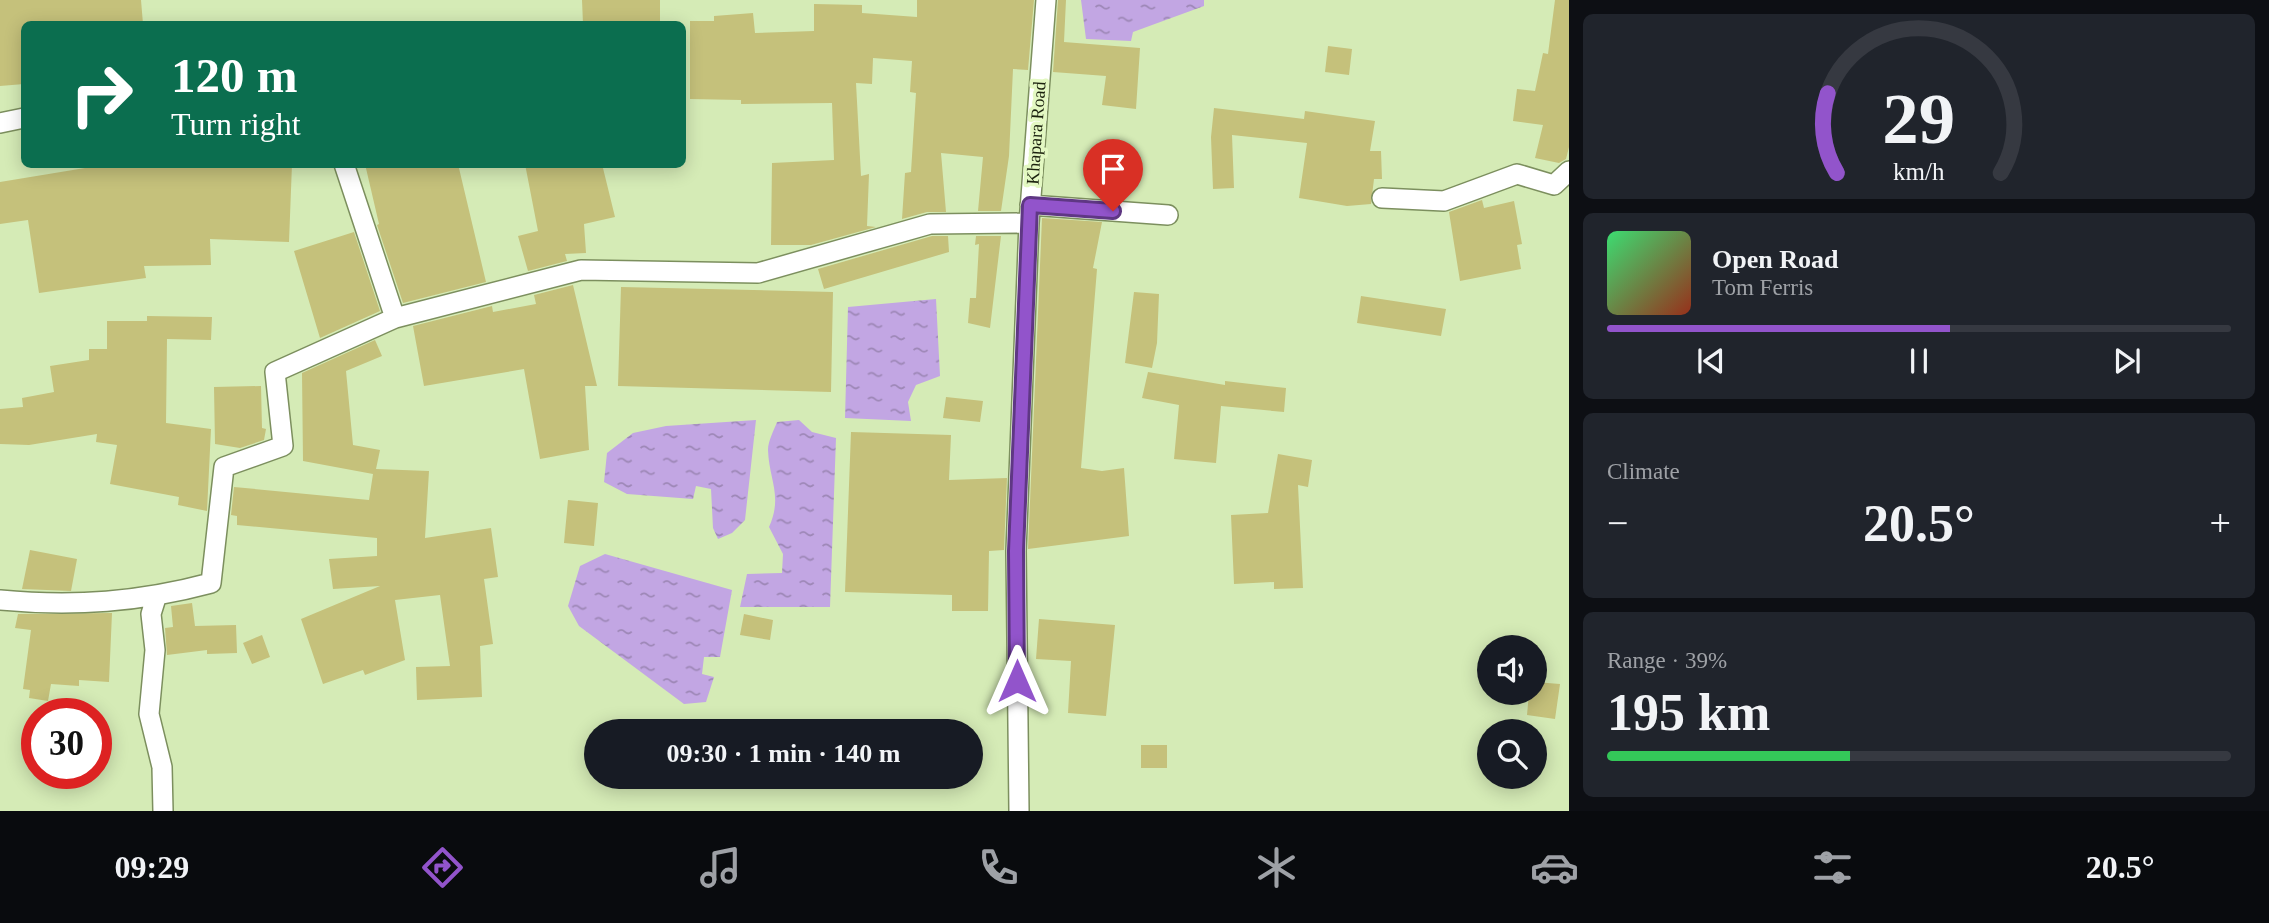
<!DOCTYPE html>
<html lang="en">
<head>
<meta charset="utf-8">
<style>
	:root { --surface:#171b24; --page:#20242c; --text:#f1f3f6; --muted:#9ea1a6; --line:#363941; --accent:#9254cb }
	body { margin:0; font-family:"Times New Roman",serif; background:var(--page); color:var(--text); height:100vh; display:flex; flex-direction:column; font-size:26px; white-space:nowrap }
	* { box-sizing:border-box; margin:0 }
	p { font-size:23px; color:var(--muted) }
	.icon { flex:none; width:38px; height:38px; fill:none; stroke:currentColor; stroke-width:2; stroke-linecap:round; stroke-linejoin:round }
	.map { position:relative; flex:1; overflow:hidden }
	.drawer { display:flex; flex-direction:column; gap:14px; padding:14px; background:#0d0f14; width:700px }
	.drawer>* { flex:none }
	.guide { position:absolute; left:21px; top:21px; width:665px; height:147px; border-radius:10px; box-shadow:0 4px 18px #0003; background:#0b6e4f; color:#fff; overflow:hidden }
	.fabs { position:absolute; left:1477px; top:635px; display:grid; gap:14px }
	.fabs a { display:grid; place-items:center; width:70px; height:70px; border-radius:50%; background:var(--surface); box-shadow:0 4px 18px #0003; font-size:35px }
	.speed { position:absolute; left:21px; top:698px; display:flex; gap:14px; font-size:35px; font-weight:700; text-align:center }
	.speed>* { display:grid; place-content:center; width:91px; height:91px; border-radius:50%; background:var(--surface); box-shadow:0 4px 18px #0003; line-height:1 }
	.speed .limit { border:10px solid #d22; background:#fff; color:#111 }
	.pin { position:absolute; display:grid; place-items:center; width:60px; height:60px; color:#fff; margin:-72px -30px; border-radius:50% 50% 50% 0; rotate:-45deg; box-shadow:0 0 7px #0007 }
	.pin .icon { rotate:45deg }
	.me { position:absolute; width:77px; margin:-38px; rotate:0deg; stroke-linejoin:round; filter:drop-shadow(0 0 5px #0008) }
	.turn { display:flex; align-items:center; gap:24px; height:147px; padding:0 35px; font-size:32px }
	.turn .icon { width:91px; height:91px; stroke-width:2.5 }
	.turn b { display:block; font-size:49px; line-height:60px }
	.big { font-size:52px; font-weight:700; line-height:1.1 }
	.drawer .card { flex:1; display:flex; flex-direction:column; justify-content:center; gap:10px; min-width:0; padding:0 24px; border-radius:10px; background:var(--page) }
	.drawer .dial { align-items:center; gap:0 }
	.dial svg { height:182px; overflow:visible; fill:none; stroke:var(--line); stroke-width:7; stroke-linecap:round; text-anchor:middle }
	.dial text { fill:var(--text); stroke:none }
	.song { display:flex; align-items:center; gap:21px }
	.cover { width:84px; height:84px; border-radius:10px; background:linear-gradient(135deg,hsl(140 70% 55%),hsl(10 70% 35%)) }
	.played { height:7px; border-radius:4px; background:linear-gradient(90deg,var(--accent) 55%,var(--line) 55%) }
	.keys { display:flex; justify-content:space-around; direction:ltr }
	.heat { display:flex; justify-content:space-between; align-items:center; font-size:38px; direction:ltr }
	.charge { height:10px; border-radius:5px; background:linear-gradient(90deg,#34c759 39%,var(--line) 0) }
	.trip { position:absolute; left:584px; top:719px; width:399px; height:70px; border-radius:35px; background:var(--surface); box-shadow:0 4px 18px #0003; font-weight:700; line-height:70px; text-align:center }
	.tab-bar { display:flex; height:112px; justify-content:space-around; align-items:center; background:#090b0e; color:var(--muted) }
	.tab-bar .icon { width:49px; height:49px }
	.tab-bar .active { color:var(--accent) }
	.tab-bar b { font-size:32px; color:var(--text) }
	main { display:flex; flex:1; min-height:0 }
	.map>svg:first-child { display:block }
	.water { fill:url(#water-ripples) }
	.building { fill:#c5c17b }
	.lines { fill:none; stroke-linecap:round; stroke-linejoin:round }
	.street-casing { stroke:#7c8f5e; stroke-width:22 }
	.street { stroke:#fff; stroke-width:19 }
	.route-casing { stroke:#5f3784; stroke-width:18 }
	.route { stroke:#9254cb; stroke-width:12 }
	.labels { text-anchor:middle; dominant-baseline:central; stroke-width:7; stroke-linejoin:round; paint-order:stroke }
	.street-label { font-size:18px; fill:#1b220e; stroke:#e3f8c2 }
</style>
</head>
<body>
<main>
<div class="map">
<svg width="1569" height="811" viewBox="0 0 1569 811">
	<defs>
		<pattern id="water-ripples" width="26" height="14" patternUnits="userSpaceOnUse" patternTransform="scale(1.75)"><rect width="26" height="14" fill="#c2a6e3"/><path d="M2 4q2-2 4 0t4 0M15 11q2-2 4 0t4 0" fill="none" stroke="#9d87b6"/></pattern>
	</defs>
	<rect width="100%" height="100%" fill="#d5ebb6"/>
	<path class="water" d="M1081,0H1204V6L1133,32L1131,41L1086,39Z
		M936,299L940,376L916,385L908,402L911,421L845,418L848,307Z
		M756,420L745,520L732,533L718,539L713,528L711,489L696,486L693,499L627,494L604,482L607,453L633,433L666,426Z
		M799,420L812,432L836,438L830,607H740L747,574L782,573L783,554L769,527C783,496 769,480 768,450C768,441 774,430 777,422Z
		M605,554L732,590L720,657H704L702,674L714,677L706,702L684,704L579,626L568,606L580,566Z"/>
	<path class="building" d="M0,0H141L143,24H24V84L0,86Z
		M582,0H660V22L583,24Z
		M917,0H1034L1028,70L1013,69L1009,156L1001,211H978L983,157L941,153L946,212H927L902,219L905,173L911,172L916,93L910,92L912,61L873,58L872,84L856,83L861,176L869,174L867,226L876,227L811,245H771L772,163L834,160L832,103L741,104V100L690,99V21H714V16L753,13L755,33L814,31V4L862,5V13L917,17Z
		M1058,0H1066L1064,42L1140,48L1136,109L1102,105L1106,76L1053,72Z
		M1555,0H1569V147L1566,159L1559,163L1535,158L1543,125L1513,121L1517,89L1535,91L1543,53L1548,54Z
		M1328,46L1352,49L1349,75L1325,72Z
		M1214,108L1304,119L1305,111L1375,121L1370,151H1381L1382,179H1374L1371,204L1347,206L1299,198L1307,143L1232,135L1234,188L1213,189L1211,137Z
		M85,164H292L289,242L210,239L211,265L144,266L146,278L39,293L28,220L0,224V182L85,168Z
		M365,164H458L486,282L403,303L377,225L379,224Z
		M525,164H602L615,217L584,224L586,253L565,254L567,261L528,271L518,236L538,231Z
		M1482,200L1484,208L1514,201L1522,244L1517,245L1521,269L1460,281L1449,212Z
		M1042,218L1102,222L1093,268L1097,269L1081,468L1102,471L1124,468L1129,536L1028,549Z
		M354,232L380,311L320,338L294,251Z
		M932,236H948L949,252L824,289L818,269Z
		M976,236H1001L990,328L968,323L970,298H976L979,244L975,245Z
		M573,285L597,386H585L589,450L540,459L524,369L424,386L413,326L492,306L493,312L536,304L534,295Z
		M621,287L833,292L831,392L618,386Z
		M1134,292L1159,294L1157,343L1152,368L1125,363Z
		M1361,296L1446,309L1441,336L1357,323Z
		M147,316L212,317L211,340L167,339L166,423L211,429L207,511L178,505L179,497L110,484L117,445L96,442L97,434L29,445L0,444V409L23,407L22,398L54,392L50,366L89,360V349H107V321H147Z
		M375,340L382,356L346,371L353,445L380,450L376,469L429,471L425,538L491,528L498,577L484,579L493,644L480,646L482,697L417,700L416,667L450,666L440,595L395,600L405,660L365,675L363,670L323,684L301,619L380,586L333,589L329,559L377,556V538L237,525V516L231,515L234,487L369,500L373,474L303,461L302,373Z
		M1148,372L1225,385V381L1286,388L1284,412L1221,406L1216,463L1174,459L1179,405L1142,398Z
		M261,386L262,428L266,429L264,440L240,448L215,444L214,387Z
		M946,397L983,401L980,422L943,418Z
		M851,432L951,435L949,480L1007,478L1004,550L989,551L988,611H952V595L845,592Z
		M1278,454L1312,460L1308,487L1298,485L1303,588L1274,589V582L1234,584L1231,515L1268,513Z
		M568,500L598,503L594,546L564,543Z
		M30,550L77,559L71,591L22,589Z
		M192,603L195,626L236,625L237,653L207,654V650L167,655L165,628L173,627L171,606Z
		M112,613L109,682L79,680V686L51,684L48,701L29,698L30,690L23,689L31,630L15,628L18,614Z
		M744,614L773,620L770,640L740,635Z
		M1039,619L1115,625L1106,716L1068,713L1071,661L1036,659Z
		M262,635L270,657L252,664L243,643Z
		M1535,682L1560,684L1555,719L1527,715L1529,693H1535Z
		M1141,745H1167V768H1141Z"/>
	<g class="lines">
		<g class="street-casing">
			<path id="street" d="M0,123L24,118
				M344,164L395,318
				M1382,198L1444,201L1517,174L1554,185L1569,171
				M1030,205L1168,215
				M156,598L151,614L155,650L149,714L162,767L163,811
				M0,600C74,607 140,602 211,583L224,467L283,446L275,372L395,318L581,270L758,273L930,224L1029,223
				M1019,811L1016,551L1029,223L1046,0"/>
		</g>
		<use href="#street" class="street"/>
	</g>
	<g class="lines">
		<g class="route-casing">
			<path id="route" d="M1017,681L1016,551L1030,205L1113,211"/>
		</g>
		<use href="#route" class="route"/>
	</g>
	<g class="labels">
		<g class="street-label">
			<text transform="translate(1036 133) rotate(-86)">Khapara Road</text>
		</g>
	</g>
</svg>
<div class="fabs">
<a><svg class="icon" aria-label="sound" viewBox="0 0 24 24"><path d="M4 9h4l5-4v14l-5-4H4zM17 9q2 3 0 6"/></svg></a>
<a><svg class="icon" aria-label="search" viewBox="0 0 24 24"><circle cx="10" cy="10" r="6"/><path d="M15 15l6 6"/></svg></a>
</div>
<div class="speed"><div class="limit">30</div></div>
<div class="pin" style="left:1113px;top:211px;background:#d93025"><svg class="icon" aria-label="arrive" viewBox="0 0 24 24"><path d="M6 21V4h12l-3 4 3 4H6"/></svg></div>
<svg class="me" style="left:1017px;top:681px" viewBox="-20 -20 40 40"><path d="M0-17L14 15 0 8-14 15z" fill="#9254cb" stroke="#fff" stroke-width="4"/></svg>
<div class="trip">09:30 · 1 min · 140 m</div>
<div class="guide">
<div class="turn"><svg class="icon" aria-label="right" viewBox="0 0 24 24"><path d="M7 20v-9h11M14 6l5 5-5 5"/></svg><div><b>120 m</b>Turn right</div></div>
</div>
</div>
<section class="drawer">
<div class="card dial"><svg viewBox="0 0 100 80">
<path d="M14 69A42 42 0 1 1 86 69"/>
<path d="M14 69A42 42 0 0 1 10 34" stroke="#9254cb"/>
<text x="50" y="56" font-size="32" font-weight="700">29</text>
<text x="50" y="72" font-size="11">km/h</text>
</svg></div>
<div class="card">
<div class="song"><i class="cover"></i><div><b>Open Road</b><p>Tom Ferris</p></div></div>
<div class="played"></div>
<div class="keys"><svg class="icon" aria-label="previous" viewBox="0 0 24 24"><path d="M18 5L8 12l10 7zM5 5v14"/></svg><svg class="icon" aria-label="pause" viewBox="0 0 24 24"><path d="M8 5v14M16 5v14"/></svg><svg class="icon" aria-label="next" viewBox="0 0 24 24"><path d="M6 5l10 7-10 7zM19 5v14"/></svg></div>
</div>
<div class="card"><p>Climate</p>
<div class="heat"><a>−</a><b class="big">20.5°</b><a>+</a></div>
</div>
<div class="card"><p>Range · 39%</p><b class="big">195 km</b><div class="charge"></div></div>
</section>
</main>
<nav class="tab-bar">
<b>09:29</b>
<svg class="icon active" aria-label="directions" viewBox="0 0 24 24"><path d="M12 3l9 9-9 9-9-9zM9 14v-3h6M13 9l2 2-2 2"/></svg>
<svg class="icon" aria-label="music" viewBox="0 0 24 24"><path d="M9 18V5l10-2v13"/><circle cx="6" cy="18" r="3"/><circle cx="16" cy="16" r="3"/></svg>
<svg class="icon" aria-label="phone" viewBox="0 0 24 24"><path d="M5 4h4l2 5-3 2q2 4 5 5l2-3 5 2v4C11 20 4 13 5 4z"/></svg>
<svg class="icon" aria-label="climate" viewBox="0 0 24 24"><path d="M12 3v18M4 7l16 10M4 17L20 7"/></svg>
<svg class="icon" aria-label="car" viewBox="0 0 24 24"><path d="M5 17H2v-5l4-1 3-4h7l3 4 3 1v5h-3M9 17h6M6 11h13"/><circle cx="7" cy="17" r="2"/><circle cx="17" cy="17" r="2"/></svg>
<svg class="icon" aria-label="filters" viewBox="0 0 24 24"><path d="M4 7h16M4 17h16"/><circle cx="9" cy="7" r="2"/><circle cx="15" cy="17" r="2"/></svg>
<b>20.5°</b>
</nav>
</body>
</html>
